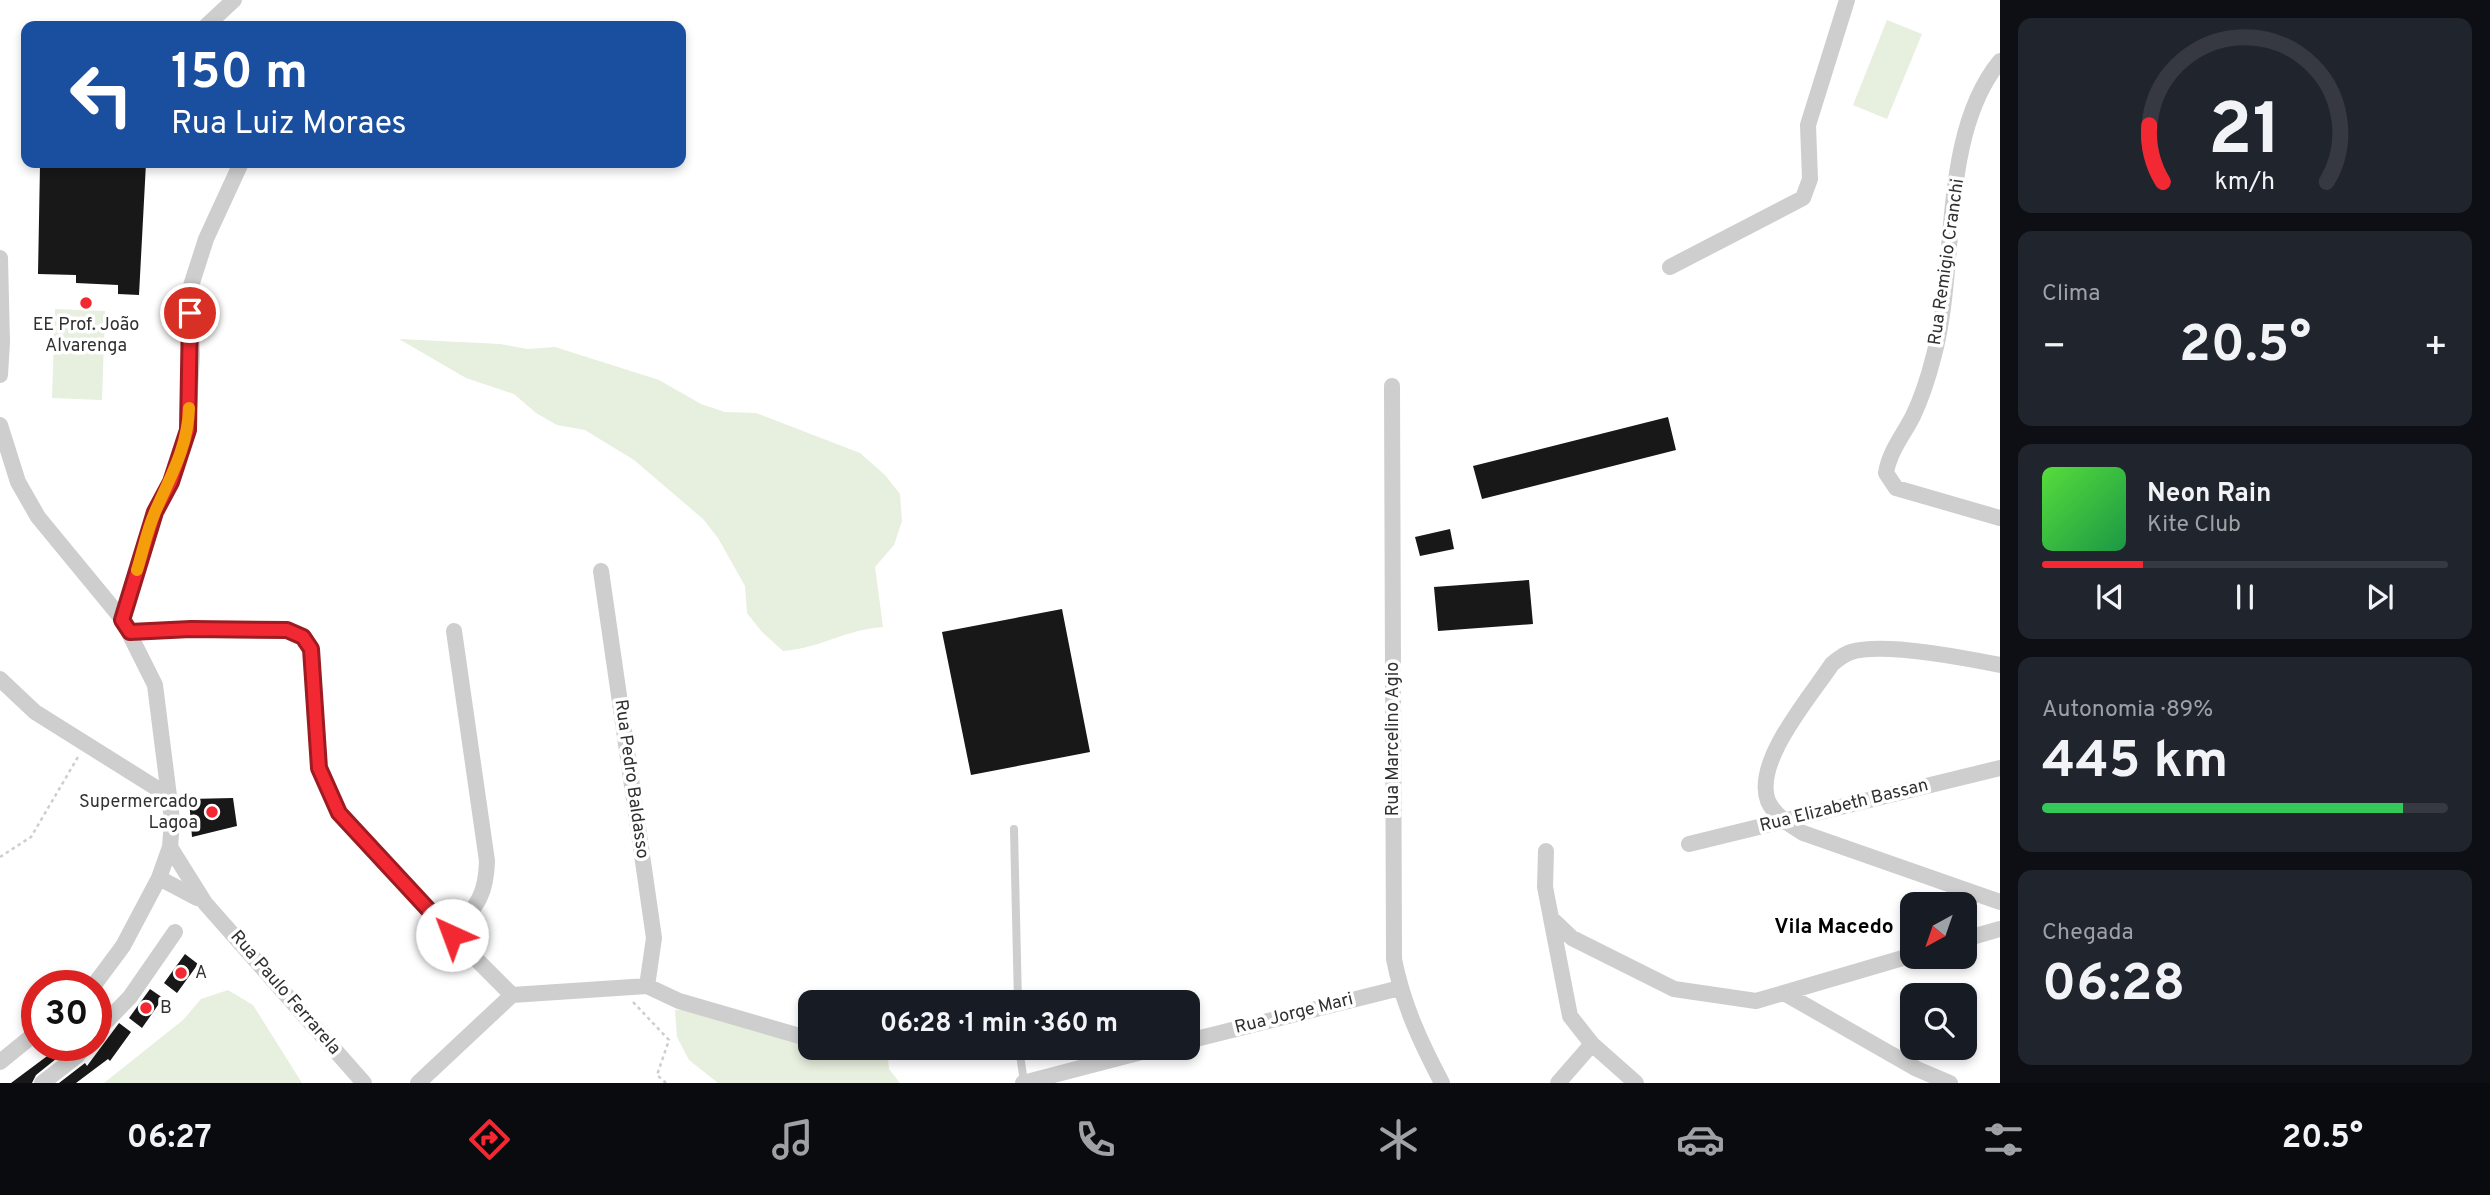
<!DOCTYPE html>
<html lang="pt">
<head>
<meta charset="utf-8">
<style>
	:root { --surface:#171b24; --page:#20242c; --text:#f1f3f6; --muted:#9ea1a6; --line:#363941; --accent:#f22933 }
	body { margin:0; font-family:Overpass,sans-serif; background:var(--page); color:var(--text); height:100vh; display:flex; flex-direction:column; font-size:26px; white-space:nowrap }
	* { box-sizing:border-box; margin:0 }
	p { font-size:23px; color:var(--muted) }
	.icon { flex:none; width:38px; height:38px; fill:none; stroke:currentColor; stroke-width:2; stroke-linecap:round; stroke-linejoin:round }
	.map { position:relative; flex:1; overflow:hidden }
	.sheet { display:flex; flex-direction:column; gap:18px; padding:18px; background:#0d0f14; width:490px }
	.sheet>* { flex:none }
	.guide { position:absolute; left:21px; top:21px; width:665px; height:147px; border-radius:14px; box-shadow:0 4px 10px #0003; background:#1a4fa0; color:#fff; overflow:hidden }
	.needle { width:46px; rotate:220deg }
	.fabs { position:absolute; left:1900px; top:892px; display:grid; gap:14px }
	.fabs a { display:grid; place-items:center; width:77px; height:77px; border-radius:14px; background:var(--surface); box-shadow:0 4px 10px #0003; font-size:35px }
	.speed { position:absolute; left:21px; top:970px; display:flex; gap:14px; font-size:35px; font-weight:700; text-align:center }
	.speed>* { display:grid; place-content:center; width:91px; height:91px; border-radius:50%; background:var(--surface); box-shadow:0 4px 10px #0003; line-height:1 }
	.speed .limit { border:10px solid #d22; background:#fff; color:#111 }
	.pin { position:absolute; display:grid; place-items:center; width:60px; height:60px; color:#fff; margin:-30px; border:4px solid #fff; border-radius:50%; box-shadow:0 2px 7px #0007 }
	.me { position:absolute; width:77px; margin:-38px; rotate:317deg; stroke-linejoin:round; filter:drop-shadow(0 0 5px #0008) }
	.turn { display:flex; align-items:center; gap:24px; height:147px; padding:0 35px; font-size:32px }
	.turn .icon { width:91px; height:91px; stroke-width:2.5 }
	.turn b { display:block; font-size:49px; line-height:60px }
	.big { font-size:52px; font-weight:700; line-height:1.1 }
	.sheet .widget { flex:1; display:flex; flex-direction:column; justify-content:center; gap:10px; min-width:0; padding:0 24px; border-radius:14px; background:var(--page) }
	.sheet .dial { align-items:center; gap:0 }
	.dial svg { height:182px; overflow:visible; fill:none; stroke:var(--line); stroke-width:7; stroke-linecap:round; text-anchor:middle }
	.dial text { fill:var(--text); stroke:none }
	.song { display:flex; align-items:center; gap:21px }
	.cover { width:84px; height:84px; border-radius:10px; background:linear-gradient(135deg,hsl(110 70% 55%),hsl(140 70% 35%)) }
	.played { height:7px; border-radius:4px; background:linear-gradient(90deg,var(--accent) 25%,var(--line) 25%) }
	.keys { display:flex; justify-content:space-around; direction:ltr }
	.heat { display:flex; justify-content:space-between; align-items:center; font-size:38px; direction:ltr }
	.charge { height:10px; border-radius:5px; background:linear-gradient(90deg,#34c759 89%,var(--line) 0) }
	.trip { position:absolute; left:798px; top:990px; width:402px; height:70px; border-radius:14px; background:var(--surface); box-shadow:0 4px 10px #0003; font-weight:700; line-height:70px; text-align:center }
	.menu { display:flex; height:112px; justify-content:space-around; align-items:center; background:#090b0e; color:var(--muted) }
	.menu .icon { width:49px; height:49px }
	.menu .active { color:var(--accent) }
	.menu b { font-size:32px; color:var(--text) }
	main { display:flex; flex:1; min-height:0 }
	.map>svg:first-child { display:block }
	.green { fill:#e7efde }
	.building { fill:#181818 }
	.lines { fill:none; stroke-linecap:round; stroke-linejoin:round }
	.path { stroke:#cecece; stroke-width:2.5; stroke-dasharray:3.5 3.5; stroke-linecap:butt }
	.service { stroke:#cecece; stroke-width:8 }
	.minor { stroke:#cecece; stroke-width:16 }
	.route-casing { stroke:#9d1b21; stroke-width:18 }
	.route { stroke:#f22933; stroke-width:12 }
	.slow { stroke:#f59e0b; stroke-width:12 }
	.poi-dot { fill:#f22933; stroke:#fff; stroke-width:2.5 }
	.labels { text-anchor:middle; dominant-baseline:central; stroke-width:7; stroke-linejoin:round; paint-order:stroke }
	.street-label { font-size:18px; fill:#313131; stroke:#fff }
	.poi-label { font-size:18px; fill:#313131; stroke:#fff; text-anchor:start }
	.quarter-label { font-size:21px; font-weight:bold; fill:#000; stroke:#fff }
</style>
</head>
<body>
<main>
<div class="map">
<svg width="2000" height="1083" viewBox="0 0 2000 1083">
	<rect width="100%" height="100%" fill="#fff"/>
	<path class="green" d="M1887,20L1922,34L1887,119L1853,105Z
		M55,309L105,311L102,400L52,398Z
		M399,339L500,344L528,349L555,347L659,380L701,404L725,412L756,413L860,453L885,475L900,494L902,521L894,545L875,567L883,627C845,630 820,648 783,651L762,632L747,613L745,586L718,538L703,519L634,460L585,430L557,425L536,413L514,394L466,378Z
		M228,990L253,1005L302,1083H104L183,1020L201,999Z
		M702,1009L810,1034V1048H887L889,1069L900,1083H718L689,1060L677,1037L675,1010Z"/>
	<path class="building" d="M81,163H146L139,295L118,294V285L76,283V275L38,274L40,165L81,166Z
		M1668,417L1676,450L1482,499L1473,466Z
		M1450,529L1454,549L1420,556L1415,537Z
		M1529,580L1533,624L1438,631L1434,587Z
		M1062,609L1090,752L971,775L942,632Z
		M233,798L237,826L192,837L189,799Z
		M185,954L198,964L177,993L164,983Z
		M150,989L163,998L142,1028L129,1018Z
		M119,1023L131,1032L110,1061L108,1059L76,1083H59L85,1063L87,1066Z
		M62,1045L72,1046L36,1075L32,1083H11Z"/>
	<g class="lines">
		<path class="path" d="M0,857L31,837L78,757
			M633,1002L669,1040L657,1075L666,1083"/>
		<path class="service" d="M1014,829L1018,1003
			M1019,1048L1024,1082"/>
		<path class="minor" d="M206,26L234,0
			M2000,61C1939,135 1958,267 1934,355C1929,375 1922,397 1913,416C1904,434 1889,452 1886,473L1896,488L2000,518
			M0,258L2,342L0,375
			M1670,267L1803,198L1810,179L1808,125L1847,0
			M1392,386L1394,959C1403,1005 1421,1043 1442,1083
			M0,425L18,482L38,517L122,619L155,685L172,820L170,847L159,878L123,946L94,985
			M601,571L654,938L647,986
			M122,619L155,512L171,482L188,430L192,354L189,292L206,239L241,163
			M130,632L191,629L287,630L303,637L311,649L319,768L339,813L452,935L512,995
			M2000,665C1965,658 1884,642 1851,652C1844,654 1838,659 1832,664C1811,696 1753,762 1768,801C1774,815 1790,825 1803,833L2000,902
			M0,679L35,712L169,796
			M1689,844L2000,768
			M170,847L205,903L364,1083
			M1546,851L1545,887L1570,1016L1592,1044L1636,1083
			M159,878L197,898
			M1551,918L1572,938L1674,989L1756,1001L1913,955
			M452,935C475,907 486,898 487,861L454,631
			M1965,939L2000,929
			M1784,993L1917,1069L1950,1083
			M96,1032L130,997L175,932
			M1188,1041L1400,988
			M0,1062L37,1032
			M42,1083L77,1056L86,1045
			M418,1083L512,995L647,986L679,1001L810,1039
			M1023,1083L1157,1048
			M1558,1083L1592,1044"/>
	</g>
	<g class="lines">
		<g class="route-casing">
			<path id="route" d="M190,313L188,430L171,482L155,512L122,620L130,632L191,629L287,630L303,637L311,649L319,768L339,813L452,935"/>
		</g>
		<use href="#route" class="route"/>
		<path class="slow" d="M137,570C143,551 147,530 155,512C170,477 188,447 189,408"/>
	</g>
	<g class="poi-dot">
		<circle cx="86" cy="303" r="7"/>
		<circle cx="212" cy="812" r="7"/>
		<circle cx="181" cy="973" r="7"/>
		<circle cx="146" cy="1008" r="7"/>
	</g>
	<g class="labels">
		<g class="street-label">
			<text transform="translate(1947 262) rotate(-82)">Rua Remigio Cranchi</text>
			<text transform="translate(1393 739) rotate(-90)">Rua Marcelino Agio</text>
			<text transform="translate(631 779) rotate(82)">Rua Pedro Baldasso</text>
			<text transform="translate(1844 806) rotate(-14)">Rua Elizabeth Bassan</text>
			<text transform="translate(285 993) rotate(49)">Rua Paulo Ferrarela</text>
			<text transform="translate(1294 1014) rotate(-14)">Rua Jorge Mari</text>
		</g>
		<g class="poi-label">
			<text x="86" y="325" text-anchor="middle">EE Prof. João<tspan x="86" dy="21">Alvarenga</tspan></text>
			<text x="198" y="802" text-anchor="end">Supermercado<tspan x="198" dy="21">Lagoa</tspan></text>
			<text x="195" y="973">A</text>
			<text x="160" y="1008">B</text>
		</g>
		<g class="quarter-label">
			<text x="1834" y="927">Vila Macedo</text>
		</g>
	</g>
</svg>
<div class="fabs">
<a><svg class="needle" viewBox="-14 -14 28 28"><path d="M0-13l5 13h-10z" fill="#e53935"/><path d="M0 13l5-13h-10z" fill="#9ea1a6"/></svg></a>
<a><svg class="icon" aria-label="search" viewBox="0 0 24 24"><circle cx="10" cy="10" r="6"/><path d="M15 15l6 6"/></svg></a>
</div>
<div class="speed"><div class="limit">30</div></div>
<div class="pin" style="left:190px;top:313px;background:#d93025"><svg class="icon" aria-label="arrive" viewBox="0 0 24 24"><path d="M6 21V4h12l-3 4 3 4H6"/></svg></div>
<svg class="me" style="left:452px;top:935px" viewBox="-20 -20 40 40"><circle r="19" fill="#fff"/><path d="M0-13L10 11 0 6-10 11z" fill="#f22933"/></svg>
<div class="trip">06:28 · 1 min · 360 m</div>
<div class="guide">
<div class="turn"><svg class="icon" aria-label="left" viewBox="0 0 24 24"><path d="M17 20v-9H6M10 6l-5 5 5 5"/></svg><div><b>150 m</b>Rua Luiz Moraes</div></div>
</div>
</div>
<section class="sheet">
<div class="widget dial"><svg viewBox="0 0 100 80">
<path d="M14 69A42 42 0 1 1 86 69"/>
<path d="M14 69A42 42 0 0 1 8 44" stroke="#f22933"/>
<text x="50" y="56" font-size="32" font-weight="700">21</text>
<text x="50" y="72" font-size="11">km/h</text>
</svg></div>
<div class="widget"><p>Clima</p>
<div class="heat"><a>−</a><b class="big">20.5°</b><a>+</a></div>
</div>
<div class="widget">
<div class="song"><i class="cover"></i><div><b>Neon Rain</b><p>Kite Club</p></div></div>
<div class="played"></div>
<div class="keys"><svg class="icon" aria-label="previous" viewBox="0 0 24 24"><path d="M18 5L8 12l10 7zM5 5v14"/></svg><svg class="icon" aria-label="pause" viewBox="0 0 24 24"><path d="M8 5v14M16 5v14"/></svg><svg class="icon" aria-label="next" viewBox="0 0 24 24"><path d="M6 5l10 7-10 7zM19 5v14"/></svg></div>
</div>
<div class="widget"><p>Autonomia · 89%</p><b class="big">445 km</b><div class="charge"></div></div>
<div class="widget"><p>Chegada</p><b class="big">06:28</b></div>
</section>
</main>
<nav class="menu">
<b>06:27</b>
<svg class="icon active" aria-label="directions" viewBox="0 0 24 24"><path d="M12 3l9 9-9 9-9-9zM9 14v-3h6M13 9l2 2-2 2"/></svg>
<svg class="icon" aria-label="music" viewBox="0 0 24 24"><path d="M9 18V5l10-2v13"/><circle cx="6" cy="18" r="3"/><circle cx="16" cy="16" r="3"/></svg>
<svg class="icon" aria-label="phone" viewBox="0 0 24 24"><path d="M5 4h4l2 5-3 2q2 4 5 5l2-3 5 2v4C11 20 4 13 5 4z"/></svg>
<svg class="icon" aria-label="climate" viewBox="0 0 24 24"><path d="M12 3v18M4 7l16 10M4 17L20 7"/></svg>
<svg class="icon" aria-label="car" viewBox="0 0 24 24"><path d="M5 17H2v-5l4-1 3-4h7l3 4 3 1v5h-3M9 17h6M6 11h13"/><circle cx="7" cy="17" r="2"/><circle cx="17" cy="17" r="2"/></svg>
<svg class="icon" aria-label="filters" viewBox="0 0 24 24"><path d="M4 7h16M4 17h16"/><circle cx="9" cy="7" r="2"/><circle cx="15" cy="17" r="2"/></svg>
<b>20.5°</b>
</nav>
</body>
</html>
